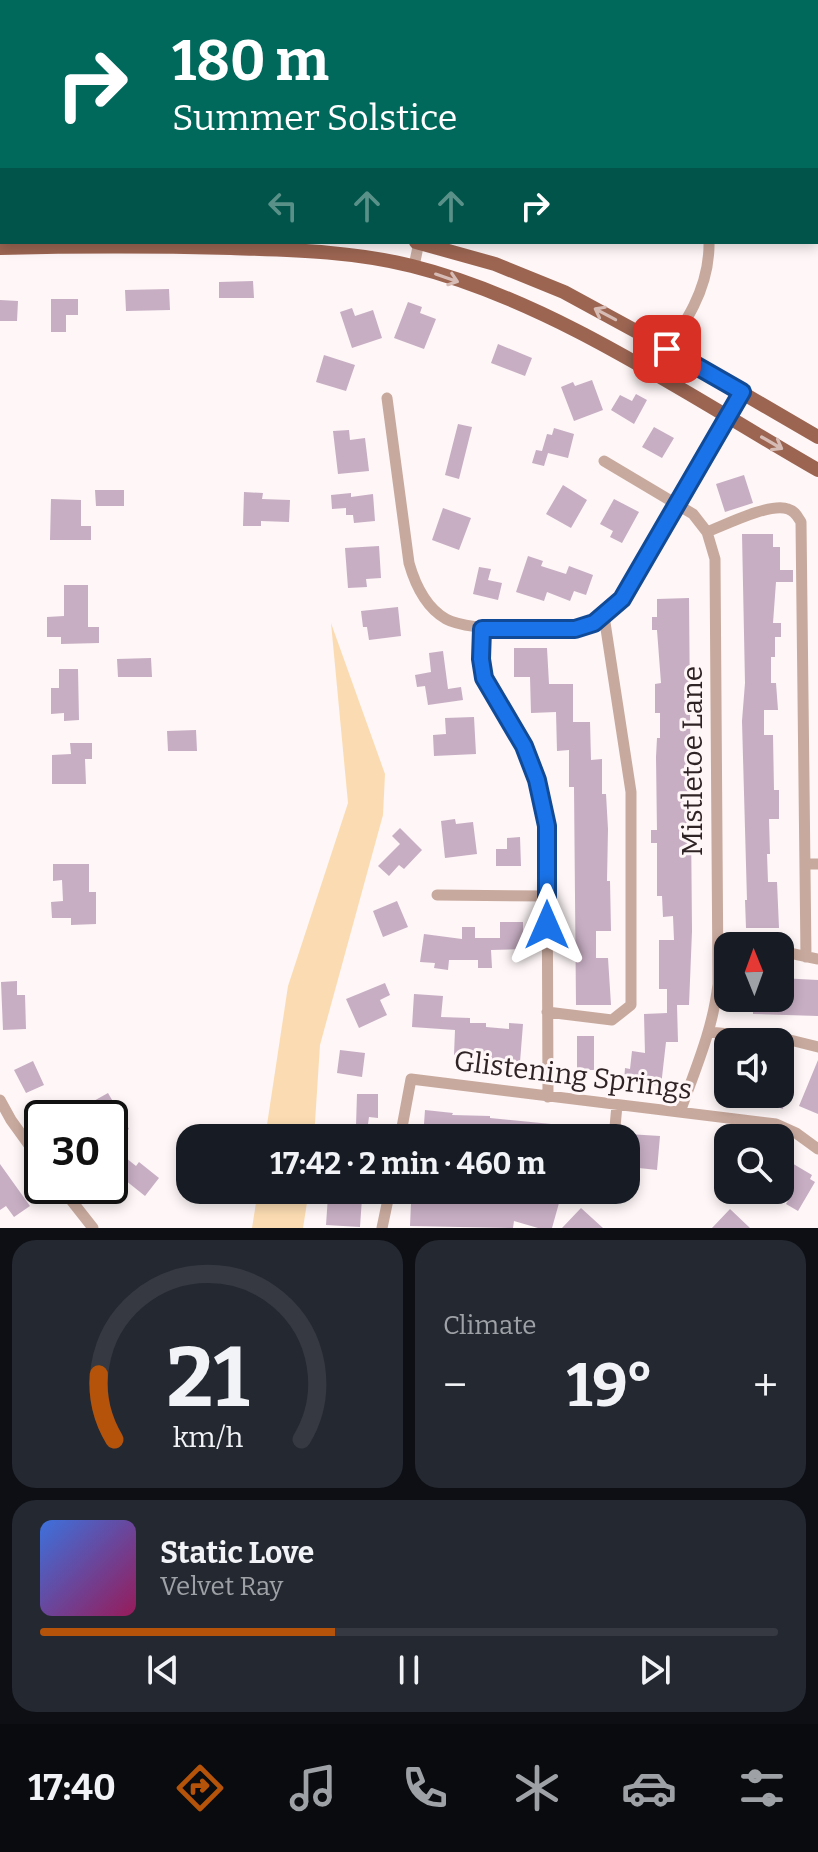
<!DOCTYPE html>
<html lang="en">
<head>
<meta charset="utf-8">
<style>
	:root { --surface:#171b24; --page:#242831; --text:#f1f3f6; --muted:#9ea1a6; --line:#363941; --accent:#b45309 }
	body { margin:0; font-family:Bitter,serif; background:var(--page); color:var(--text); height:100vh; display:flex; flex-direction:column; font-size:30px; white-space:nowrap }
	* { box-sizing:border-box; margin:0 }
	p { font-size:26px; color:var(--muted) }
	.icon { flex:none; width:44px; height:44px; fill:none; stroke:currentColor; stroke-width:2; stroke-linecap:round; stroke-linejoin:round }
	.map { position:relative; height:1228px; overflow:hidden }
	.sheet { display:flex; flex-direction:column; gap:12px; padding:12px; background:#0d0f14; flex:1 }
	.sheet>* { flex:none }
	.top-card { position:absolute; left:0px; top:0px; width:818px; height:244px; box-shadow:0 4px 12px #0003; background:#00695c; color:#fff; overflow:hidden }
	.needle { width:52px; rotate:359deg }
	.controls { position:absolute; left:714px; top:932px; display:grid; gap:16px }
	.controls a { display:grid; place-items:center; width:80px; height:80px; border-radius:16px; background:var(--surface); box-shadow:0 4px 12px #0003; font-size:40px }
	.speed { position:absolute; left:24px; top:1100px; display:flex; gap:16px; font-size:40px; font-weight:700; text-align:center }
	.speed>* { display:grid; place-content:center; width:104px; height:104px; border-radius:50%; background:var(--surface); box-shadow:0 4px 12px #0003; line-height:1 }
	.speed .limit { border:4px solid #111; border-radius:12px; background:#fff; color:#111 }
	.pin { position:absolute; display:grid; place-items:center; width:68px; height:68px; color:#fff; margin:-34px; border-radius:16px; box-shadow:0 4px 12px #0006 }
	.me { position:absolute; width:88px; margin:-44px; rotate:0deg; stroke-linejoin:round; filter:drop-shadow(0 0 6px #0008) }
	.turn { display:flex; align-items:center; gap:28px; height:168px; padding:0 40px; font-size:36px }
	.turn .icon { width:104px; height:104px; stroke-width:2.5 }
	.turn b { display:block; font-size:56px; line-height:68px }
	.lanes { display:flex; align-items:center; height:76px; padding:0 40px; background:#0003; justify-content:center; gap:40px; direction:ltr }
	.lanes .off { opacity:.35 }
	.big { font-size:60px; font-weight:700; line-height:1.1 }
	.sheet .tile { flex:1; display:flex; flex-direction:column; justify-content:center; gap:12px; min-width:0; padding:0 28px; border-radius:24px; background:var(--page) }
	.sheet .dial { align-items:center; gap:0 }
	.dial svg { height:208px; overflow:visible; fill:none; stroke:var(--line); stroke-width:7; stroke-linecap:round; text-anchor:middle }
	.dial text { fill:var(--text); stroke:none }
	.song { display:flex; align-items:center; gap:24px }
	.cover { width:96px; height:96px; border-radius:12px; background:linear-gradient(135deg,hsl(220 70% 55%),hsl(330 70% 35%)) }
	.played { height:8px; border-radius:4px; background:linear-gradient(90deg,var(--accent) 40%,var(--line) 40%) }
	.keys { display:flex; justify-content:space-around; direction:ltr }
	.heat { display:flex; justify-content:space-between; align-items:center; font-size:44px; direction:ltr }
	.sheet .tiles { flex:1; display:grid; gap:12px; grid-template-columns:1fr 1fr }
	.tile:last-child { grid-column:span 2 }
	.trip { position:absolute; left:176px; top:1124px; width:464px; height:80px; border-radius:24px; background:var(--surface); box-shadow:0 4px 12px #0003; font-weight:700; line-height:80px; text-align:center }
	.menu { display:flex; height:128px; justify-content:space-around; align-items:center; background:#090b0e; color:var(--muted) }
	.menu .icon { width:56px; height:56px }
	.menu .current { color:var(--accent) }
	.menu b { font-size:36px; color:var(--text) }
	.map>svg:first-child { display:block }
	.built { fill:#fdeaed }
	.green { fill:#fbdcb2 }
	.building { fill:#c7aec3 }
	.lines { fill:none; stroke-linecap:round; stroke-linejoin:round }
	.minor { stroke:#c8a99d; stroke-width:11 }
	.major { stroke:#9c6552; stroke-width:14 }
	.oneway { stroke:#d7bcb5 }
	.route-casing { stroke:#114b97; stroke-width:20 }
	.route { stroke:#1a73e8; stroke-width:14 }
	.labels { text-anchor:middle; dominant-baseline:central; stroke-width:6; stroke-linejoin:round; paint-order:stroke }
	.street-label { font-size:28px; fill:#302325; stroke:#fef6f7 }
</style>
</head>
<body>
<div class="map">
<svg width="818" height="1228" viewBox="0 0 818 1228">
	<rect width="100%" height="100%" fill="#fef6f7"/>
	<path class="built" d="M444,0H789V2H444Z"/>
	<path class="green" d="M331,623L385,774L383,815L320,1045L314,1138H265L288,986L348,803Z
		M258,1190H309L303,1228H252Z"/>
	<path class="building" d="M253,281L254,298H219V282Z
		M169,289L170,310L126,311L125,290Z
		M51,299H78V315H66V332H51Z
		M0,300L18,301L17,321H0Z
		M408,302L422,307L420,313L436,319L424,349L394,338Z
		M352,308L355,316L373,310L382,338L352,348L340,312Z
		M498,344L532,358L525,376L491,363Z
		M324,355L355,365L346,391L316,382Z
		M592,380L603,410L574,421L561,387L573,382L575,386Z
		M636,394L647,400L634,424L611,410L620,395L632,401Z
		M458,424L472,427L459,479L445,475Z
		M654,427L674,438L662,458L642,447Z
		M554,428L574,434L568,458L548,453L544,466L532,463L536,450L542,451L547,434L552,435Z
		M349,430L350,440L365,438L369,471L338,474L333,431Z
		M744,475L753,503L725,512L716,484Z
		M563,485L587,500L571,528L546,514Z
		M95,490H124V506H96Z
		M244,492L263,493L262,499L290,500L289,522L261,521V526H243Z
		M351,493V497L373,494L375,521L354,523L353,515H346V508L332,509L331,495Z
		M51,499L81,500V526H91V540H50Z
		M614,499L639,512L622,543L610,537L613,531L600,524Z
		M443,508L471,518L459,550L432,540Z
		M742,534H773V547H780V570H793V582H776L773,623H781V637H775V657H771V683H776L778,710H764V735H773L774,790H779V819H769L770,854H767L768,882H777L779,928H746L745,900H747L742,721L745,683Z
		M379,546L381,578L366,579L367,587L348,588L345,548Z
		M528,556L543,561L541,566L566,574L569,566L593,575L586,595L574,591L570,601L547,592L544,601L516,592Z
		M479,567L491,569L488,580L502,583L498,600L473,594Z
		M64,585H88V627H99V643L61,644V637H47V617L64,616Z
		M689,598L692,931L689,1005H677L678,1042H666L661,1086L624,1082L625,1068L630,1069L632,1051L645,1053L644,1014L667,1013V989H659V940H674L673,916L663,917L662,896H657V843H651V830H657L656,757L657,738H660V713H655V684L661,683L657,630H652V617H657V599Z
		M398,607L401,636L369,640L367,627H363L361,611Z
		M514,648H547L549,684H573V722H590L591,760L602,759V794H606L608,829L607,881H610L611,931H596V958H608L611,1005H576L574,787H569V750L557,751L556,712L531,713L530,677H514Z
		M443,651L448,689L461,687L463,700L428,705L425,686L417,687L415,675L431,672L429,653Z
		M151,658L152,677H118L117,659Z
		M59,669H78L79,720L64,721V713L51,714V688H59Z
		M474,717L476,754L434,756L433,735L446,734L445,718Z
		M196,730L197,751H168L167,731Z
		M70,743H92V759H85L86,784H52V755L71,754Z
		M455,819L456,824L473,822L477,854L445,858L441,821Z
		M400,828L422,850L404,869L399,865L389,876L378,866L400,844L392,836Z
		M520,837L521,866H496V849H507V838Z
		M53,864H89V892H96V924L71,925V918H52L51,902L63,901L62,880L53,881Z
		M397,901L408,927L383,937L373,911Z
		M500,922H523V949L491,950L492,968H478V960H449L448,970L434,968L435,963L420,962L424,934L462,939V927H475V938H500Z
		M780,978L818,980V1016L753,1014V1009L736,1008V998H780Z
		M17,981V995H25L26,1029L3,1030L1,982Z
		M385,983L390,995L380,1000L387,1015L359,1028L346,999Z
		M414,994L443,996L441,1017L470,1018V1023H486V1027L509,1029V1023L523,1024L520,1062L492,1060V1057L454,1055L455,1030L412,1027Z
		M577,1036H594V1070H577Z
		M340,1050L365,1053L362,1077L337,1073Z
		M818,1060V1114L799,1106Z
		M33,1061L44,1085L26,1093L14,1070Z
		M780,1065L793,1068L783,1109L780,1108Z
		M108,1093L129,1129L110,1140V1118H90L83,1107Z
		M357,1094H378V1118L369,1117L366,1138H348L350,1125L356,1126Z
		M425,1110L453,1113L452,1115L490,1116V1118L602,1129V1138H423Z
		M628,1134L660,1136L657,1170L639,1168V1172L626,1171Z
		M126,1158L136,1166L139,1162L159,1178L145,1196L115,1172Z
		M790,1162L812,1175L810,1179L815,1182L798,1211L786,1204L789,1199L780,1193V1180Z
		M0,1164L30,1206L14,1217L6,1206L0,1210Z
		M427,1191L464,1194V1197L476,1200L529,1203L532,1194L559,1203L552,1228H538L514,1221L513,1228L410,1226L411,1203L426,1204Z
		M328,1196L362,1198L360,1227L326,1225Z
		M581,1208L603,1228H562Z
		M730,1209L750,1228H712Z"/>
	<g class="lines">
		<path class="minor" d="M120,0V2
			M214,0V2
			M282,0V2
			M355,0V2
			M687,0L688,2
			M25,2V0
			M426,2V0
			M485,2V0
			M0,33H2
			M414,266L419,242
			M650,373C679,332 710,294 709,242
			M387,398L409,563C415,584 425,607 446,619C469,632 569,634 594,623C605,618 614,608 622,599L742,392
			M604,461L693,514L707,532L715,559L718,984C713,1029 695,1070 680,1112
			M707,532C725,525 771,502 788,509C795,511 797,516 801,522L806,957
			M482,629L481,659L484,678L524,746L537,780L547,826L548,1097
			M805,864H818
			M437,895L547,896
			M780,951L818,959
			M547,1012L612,1020L631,1005V792L604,616
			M709,1032L790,1040L818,1047
			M0,1100L11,1120L42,1163
			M400,1138L411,1079L776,1124L796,1133L818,1149
			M614,1138L617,1105
			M60,1186L93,1228
			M382,1228L390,1190"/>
		<path class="major" d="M0,228H2
			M416,242L495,264L564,292L643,335L818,437
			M0,248C77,246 154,246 231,248C292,250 352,251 412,266C553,301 692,398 818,470"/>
	</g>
	<defs><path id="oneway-shaft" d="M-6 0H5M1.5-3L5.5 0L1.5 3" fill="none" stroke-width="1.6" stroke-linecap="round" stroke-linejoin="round" transform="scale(2)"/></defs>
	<g class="oneway">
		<use href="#oneway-shaft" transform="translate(447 278) rotate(19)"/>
		<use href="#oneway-shaft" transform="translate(605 314) rotate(-152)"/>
		<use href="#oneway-shaft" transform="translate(772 443) rotate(30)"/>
	</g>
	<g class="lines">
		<g class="route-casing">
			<path id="route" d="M547,925V826L537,780L524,746L484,678L481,659L482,629H575L594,623L622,599L742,392L667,349"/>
		</g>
		<use href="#route" class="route"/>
	</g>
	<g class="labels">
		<g class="street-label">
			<text transform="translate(692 761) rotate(-90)">Mistletoe Lane</text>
			<text transform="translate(573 1075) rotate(7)">Glistening Springs</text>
		</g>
	</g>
</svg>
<div class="controls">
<a><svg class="needle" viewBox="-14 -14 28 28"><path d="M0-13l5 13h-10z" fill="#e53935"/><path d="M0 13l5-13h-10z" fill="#9ea1a6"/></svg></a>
<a><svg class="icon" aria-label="sound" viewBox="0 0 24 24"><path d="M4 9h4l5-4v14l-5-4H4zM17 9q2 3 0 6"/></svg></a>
<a><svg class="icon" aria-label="search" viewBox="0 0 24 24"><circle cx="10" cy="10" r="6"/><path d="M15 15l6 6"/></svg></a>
</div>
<div class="speed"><div class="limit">30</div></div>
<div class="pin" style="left:667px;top:349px;background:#d93025"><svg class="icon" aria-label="arrive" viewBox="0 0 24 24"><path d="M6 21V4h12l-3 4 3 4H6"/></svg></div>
<svg class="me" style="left:547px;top:925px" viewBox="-20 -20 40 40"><path d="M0-17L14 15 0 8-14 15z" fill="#1a73e8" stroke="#fff" stroke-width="4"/></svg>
<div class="trip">17:42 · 2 min · 460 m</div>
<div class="top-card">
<div class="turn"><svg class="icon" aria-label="right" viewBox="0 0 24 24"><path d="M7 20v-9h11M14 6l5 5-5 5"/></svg><div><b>180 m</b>Summer Solstice</div></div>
<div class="lanes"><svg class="icon off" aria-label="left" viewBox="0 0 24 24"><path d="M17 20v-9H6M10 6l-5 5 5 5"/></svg><svg class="icon off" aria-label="ahead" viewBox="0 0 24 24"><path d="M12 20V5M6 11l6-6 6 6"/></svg><svg class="icon off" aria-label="ahead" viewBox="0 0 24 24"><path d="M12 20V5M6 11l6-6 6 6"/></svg><svg class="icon" aria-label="right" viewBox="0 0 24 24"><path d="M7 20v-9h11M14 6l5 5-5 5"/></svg></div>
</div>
</div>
<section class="sheet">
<div class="tiles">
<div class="tile dial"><svg viewBox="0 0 100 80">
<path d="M14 69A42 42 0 1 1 86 69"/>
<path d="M14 69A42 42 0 0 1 8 44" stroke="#b45309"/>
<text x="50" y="56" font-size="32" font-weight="700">21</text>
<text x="50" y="72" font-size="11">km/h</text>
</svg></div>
<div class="tile"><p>Climate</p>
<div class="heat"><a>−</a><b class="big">19°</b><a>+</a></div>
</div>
<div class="tile">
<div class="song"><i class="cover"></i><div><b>Static Love</b><p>Velvet Ray</p></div></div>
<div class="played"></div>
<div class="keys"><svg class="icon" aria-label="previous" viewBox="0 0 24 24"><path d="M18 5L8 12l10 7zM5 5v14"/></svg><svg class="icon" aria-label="pause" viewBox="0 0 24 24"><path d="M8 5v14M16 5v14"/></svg><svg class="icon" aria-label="next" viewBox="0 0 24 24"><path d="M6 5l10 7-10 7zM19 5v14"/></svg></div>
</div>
</div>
</section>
<nav class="menu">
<b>17:40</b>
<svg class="icon current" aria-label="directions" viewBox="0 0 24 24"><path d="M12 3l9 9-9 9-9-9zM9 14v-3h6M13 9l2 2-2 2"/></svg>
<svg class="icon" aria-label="music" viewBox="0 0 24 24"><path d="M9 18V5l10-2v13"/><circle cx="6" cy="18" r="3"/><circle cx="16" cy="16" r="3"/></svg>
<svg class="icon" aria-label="phone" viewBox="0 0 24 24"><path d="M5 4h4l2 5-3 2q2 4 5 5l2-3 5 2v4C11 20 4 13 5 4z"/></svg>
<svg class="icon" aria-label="climate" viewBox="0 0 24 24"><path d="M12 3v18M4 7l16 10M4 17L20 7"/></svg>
<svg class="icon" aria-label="car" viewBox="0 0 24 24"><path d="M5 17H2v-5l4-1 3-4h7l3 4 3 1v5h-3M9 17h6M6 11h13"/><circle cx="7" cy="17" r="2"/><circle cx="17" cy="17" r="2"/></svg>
<svg class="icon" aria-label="filters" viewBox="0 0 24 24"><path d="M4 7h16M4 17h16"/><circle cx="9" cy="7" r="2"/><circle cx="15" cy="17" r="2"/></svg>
</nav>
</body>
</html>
